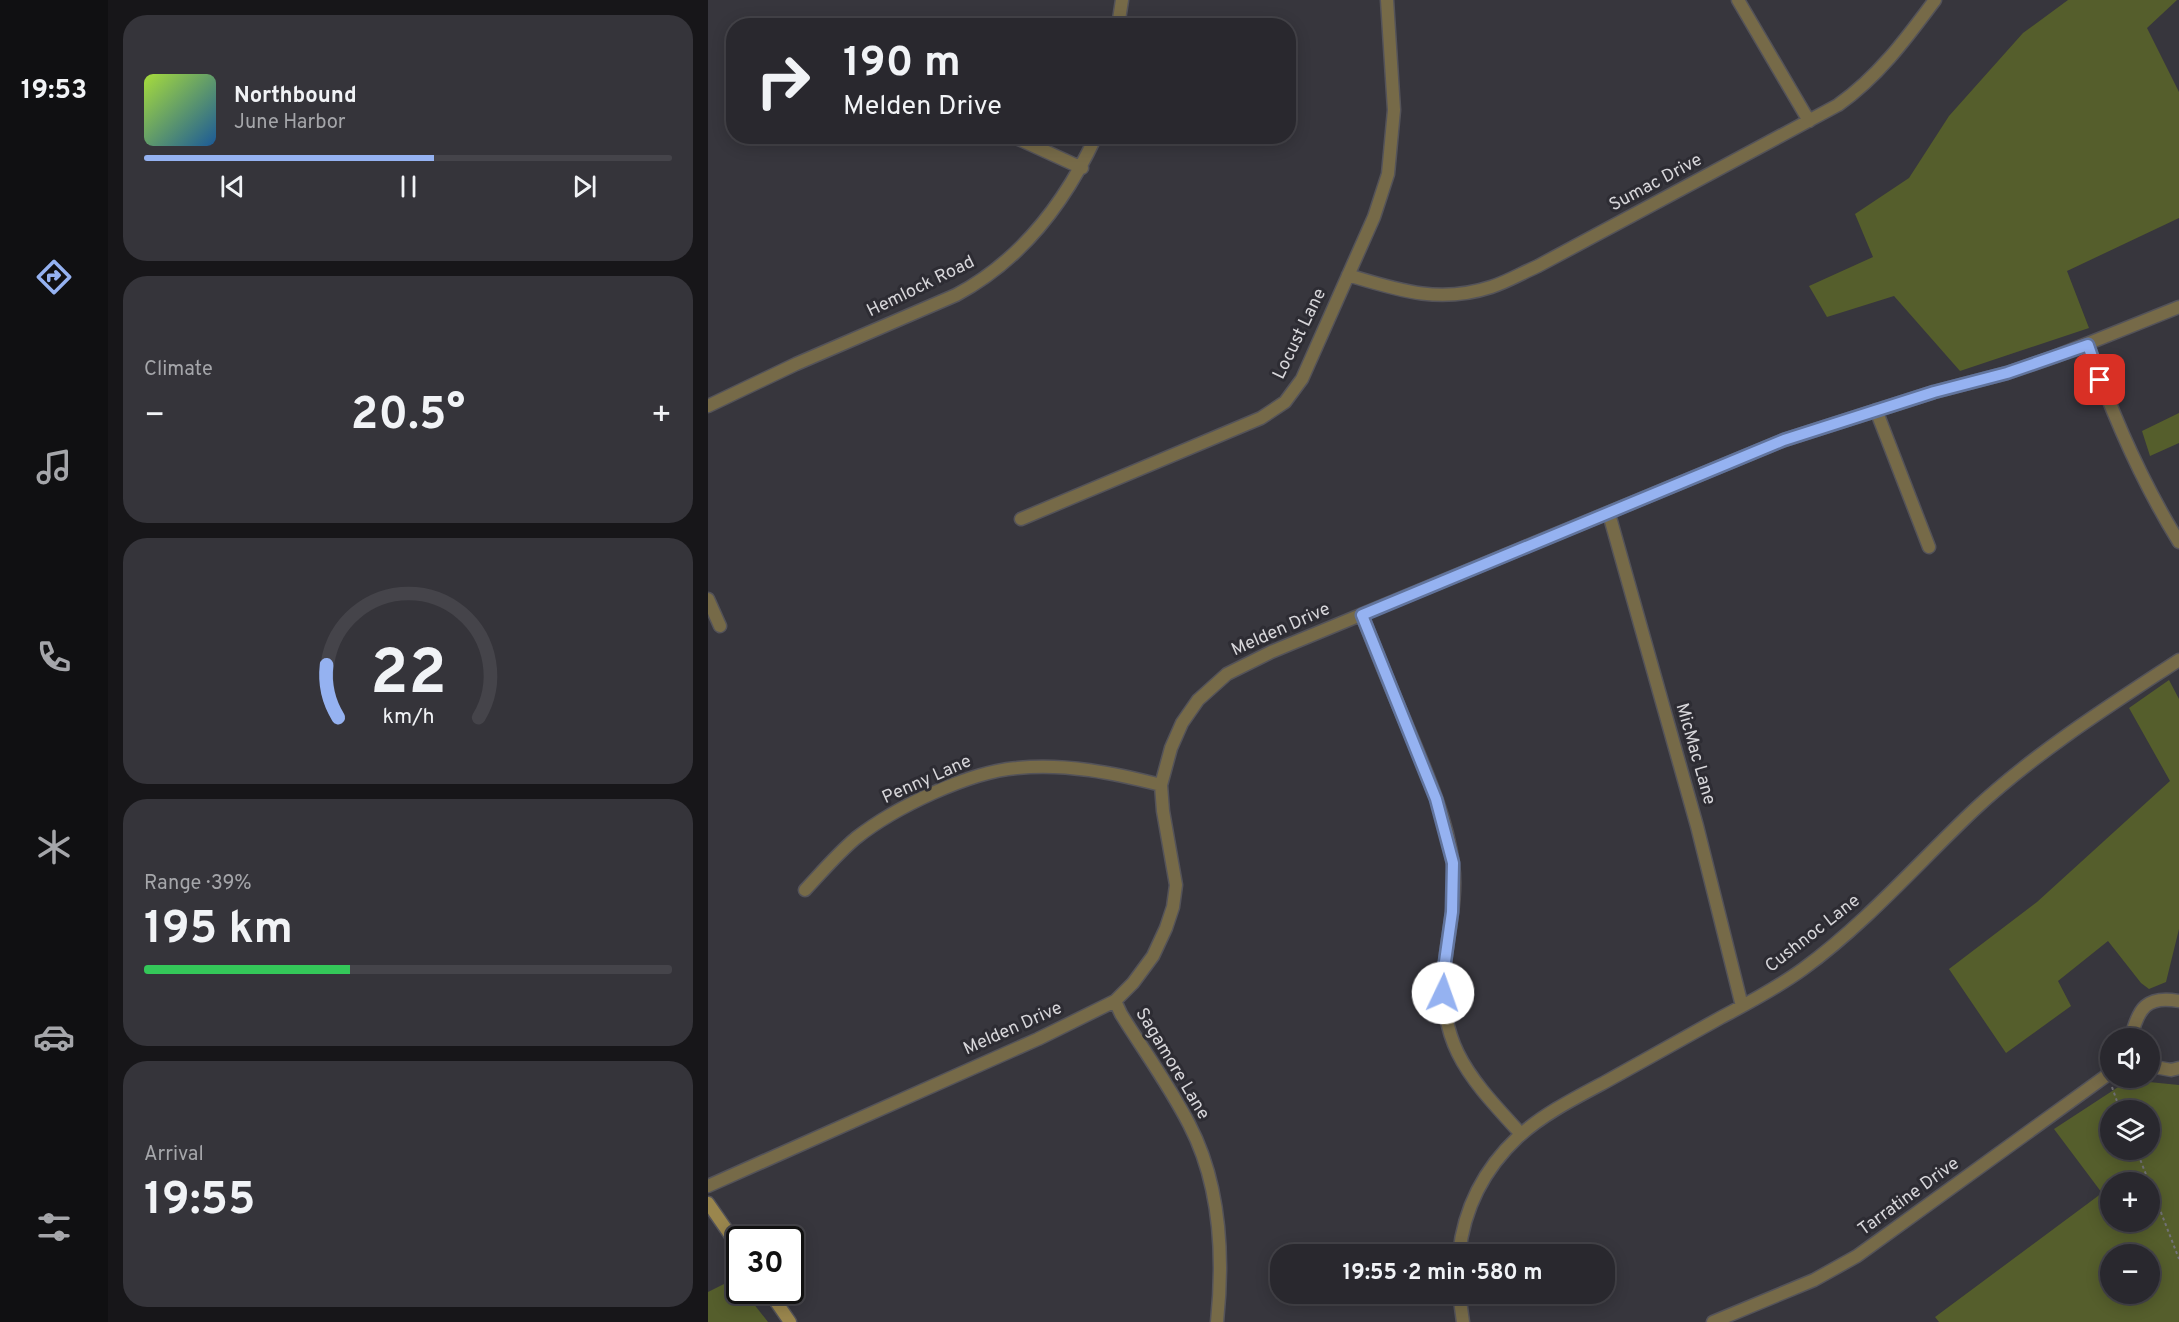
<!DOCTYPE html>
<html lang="en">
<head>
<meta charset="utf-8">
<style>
	:root { --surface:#29282e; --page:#35343a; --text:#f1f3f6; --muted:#a5a6aa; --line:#45444a; --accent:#95b2f1 }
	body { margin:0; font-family:Overpass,sans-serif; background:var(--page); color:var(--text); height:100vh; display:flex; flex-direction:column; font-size:22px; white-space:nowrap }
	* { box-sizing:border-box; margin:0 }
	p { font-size:20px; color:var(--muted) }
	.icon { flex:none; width:33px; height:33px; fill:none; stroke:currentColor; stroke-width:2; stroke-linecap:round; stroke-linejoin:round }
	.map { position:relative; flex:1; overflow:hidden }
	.drawer { display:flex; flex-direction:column; gap:15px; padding:15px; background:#171619; width:600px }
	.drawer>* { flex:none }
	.guide { position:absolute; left:18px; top:18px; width:570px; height:126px; border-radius:24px; box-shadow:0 3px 15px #0003,0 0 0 2px var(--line); background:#29282e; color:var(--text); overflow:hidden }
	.tools { position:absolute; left:1392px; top:1028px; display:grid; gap:12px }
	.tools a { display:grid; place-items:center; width:60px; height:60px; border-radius:50%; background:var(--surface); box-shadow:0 3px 15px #0003,0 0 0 2px var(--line); font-size:30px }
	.speed { position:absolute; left:18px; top:1226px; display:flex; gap:12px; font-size:30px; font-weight:700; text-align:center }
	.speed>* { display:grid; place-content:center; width:78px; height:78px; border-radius:50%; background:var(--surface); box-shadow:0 3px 15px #0003,0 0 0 2px var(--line); line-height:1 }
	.speed .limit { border:3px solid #111; border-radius:9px; background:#fff; color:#111 }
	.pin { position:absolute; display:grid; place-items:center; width:51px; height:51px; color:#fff; margin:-26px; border-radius:12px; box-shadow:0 3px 9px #0006 }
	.me { position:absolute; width:66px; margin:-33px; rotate:3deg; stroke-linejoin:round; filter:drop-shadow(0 0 4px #0008) }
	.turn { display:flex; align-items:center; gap:21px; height:126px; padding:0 18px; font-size:27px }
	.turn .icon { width:78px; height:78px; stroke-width:2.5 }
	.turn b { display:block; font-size:42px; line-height:51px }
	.big { font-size:45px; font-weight:700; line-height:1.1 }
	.drawer .tile { flex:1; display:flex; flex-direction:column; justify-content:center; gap:9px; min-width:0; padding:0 21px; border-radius:24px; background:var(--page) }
	.drawer .dial { align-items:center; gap:0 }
	.dial svg { height:156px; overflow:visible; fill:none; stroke:var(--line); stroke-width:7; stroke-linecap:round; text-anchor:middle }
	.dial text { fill:var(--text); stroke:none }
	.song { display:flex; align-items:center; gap:18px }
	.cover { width:72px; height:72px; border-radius:9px; background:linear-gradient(135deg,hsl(80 70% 55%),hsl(210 70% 35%)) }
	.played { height:6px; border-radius:3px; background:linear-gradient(90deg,var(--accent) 55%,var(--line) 55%) }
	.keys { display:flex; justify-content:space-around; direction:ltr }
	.heat { display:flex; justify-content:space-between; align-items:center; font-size:33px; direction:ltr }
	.charge { height:9px; border-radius:4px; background:linear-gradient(90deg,#34c759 39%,var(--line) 0) }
	.trip { position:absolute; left:562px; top:1244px; width:345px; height:60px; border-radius:24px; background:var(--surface); box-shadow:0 3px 15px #0003,0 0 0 2px var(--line); font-weight:700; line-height:60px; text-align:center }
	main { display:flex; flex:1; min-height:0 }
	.menu { display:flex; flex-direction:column; width:108px; justify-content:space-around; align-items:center; background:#101012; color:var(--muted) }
	.menu .icon { width:42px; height:42px }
	.menu .on { color:var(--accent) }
	.menu b { font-size:27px; color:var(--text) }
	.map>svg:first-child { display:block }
	.green { fill:#555e2c; fill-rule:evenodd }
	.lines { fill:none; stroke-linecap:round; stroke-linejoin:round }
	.street-casing { stroke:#545359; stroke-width:15 }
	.secondary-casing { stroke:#545359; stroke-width:15 }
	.path { stroke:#737277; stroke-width:2; stroke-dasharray:3 3; stroke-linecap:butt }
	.street { stroke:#766a48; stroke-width:12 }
	.secondary { stroke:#9a864d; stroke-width:12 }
	.route-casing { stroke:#61749d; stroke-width:15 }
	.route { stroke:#95b2f1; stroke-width:10 }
	.labels { text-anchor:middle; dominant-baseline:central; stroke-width:6; stroke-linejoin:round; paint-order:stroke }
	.street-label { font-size:18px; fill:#d7d6da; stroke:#2d2c33 }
</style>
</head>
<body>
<main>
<nav class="menu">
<b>19:53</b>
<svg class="icon on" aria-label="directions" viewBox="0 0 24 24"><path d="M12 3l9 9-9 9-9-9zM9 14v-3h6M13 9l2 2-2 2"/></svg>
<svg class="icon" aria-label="music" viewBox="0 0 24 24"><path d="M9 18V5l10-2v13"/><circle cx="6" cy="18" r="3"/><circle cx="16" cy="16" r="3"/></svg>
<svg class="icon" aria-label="phone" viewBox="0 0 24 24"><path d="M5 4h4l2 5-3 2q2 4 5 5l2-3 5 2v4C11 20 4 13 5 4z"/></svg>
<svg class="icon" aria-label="climate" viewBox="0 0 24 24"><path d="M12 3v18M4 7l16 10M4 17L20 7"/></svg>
<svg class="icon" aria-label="car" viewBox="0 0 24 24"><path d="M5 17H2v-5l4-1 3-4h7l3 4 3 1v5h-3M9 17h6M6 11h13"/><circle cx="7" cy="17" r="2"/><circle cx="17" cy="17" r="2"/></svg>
<svg class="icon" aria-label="filters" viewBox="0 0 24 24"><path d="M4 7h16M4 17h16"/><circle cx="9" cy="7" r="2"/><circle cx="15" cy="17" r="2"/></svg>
</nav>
<section class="drawer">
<div class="tile">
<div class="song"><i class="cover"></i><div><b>Northbound</b><p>June Harbor</p></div></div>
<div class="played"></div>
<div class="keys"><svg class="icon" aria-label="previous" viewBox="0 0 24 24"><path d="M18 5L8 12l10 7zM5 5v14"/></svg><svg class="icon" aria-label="pause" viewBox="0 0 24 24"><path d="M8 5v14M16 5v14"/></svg><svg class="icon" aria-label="next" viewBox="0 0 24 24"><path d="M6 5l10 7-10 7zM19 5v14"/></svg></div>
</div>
<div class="tile"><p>Climate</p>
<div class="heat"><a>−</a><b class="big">20.5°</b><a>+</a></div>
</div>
<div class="tile dial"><svg viewBox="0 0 100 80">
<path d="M14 69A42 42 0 1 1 86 69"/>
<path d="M14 69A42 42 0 0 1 8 42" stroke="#95b2f1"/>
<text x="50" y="56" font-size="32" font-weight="700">22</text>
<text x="50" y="72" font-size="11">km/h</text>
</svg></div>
<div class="tile"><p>Range · 39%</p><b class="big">195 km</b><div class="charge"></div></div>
<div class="tile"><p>Arrival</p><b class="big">19:55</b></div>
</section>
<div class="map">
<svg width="1471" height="1322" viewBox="0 0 1471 1322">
	<rect width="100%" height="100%" fill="#37363d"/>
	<path class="green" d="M1360,0H1469L1439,28L1471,92V218L1359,271L1381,328L1252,371L1186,296L1119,317L1101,286L1165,257L1147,214L1201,178L1241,116L1315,33Z
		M1471,413V443L1442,456L1434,431Z
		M1461,680L1471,699V929L1458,982L1441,989L1433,983L1400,941L1350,981L1363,1006L1298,1053L1241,969L1329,902L1462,781L1421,708Z
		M1421,1080L1471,1085V1322H1231L1227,1317L1394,1193L1346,1129ZM1402,1110H1442V1149H1402ZM1402,1182H1442V1221H1402ZM1402,1254H1442V1293H1402Z
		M26,1279L31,1286L32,1290H35L60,1322H0V1292Z"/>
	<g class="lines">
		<g class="street-casing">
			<path id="street" d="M1030,0L1101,121
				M410,26L414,0
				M304,136L374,168
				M640,275C690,290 731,304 783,287C799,282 814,273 830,266L1130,105C1170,77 1198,39 1227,0
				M1380,345C1404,414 1432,479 1471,542
				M0,406L88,364L248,295C314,260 357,203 388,136
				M1168,410L1221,547
				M901,514L989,826L1034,1006
				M313,519L553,418L577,402L594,379L666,217L680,174L686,110L679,0
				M0,599L12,626
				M654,615C668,651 682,686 697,721C716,767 738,814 745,864C749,894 742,924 738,954C727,1042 757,1073 813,1134
				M97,890C114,872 129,854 148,838C186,808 260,772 309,768C357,763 406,773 453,785
				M407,1001L413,1014C436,1051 461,1085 481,1124C513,1185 516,1255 509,1322
				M1423,1038C1430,1008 1439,995 1471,1001
				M1442,1066L1463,1070L1471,1068
				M0,1186L330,1039L407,1001L425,983L445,956L458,928L465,907L468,885L455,811L453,785L463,748L474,723L490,700L519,674L563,652L1076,440L1226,392L1299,373L1346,357L1471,307
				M751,1254C756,1208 777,1168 810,1137C835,1114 869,1097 899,1081C937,1060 974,1039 1012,1018C1040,1003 1069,988 1095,969C1158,923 1209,864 1266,810C1328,752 1401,706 1471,660
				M751,1293L755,1322
				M1005,1322L1106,1280L1149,1256L1402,1073"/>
		</g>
		<g class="secondary-casing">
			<path id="secondary" d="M0,1203L32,1249
				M60,1290L82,1322"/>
		</g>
		<path class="path" d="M1404,1087L1412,1110
			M1428,1149L1441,1182
			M1442,1184L1471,1259"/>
		<use href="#street" class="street"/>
		<use href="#secondary" class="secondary"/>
	</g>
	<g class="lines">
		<g class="route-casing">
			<path id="route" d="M735,993V976L744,912L745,863L728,799L654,615L1076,440L1226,392L1299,373L1380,345L1392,380"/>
		</g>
		<use href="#route" class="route"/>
	</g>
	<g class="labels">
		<g class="street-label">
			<text transform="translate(948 183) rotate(-28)">Sumac Drive</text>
			<text transform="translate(213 287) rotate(-26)">Hemlock Road</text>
			<text transform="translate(592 334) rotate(-64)">Locust Lane</text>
			<text transform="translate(573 630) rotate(-24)">Melden Drive</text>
			<text transform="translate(987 754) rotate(74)">MicMac Lane</text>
			<text transform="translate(219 780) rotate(-24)">Penny Lane</text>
			<text transform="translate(1105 934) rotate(-38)">Cushnoc Lane</text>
			<text transform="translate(305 1029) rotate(-24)">Melden Drive</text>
			<text transform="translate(464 1064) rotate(59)">Sagamore Lane</text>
			<text transform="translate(1201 1197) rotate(-36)">Tarratine Drive</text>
		</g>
	</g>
</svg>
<div class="tools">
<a><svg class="icon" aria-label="sound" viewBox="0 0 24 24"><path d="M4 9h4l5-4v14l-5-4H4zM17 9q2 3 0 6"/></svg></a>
<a><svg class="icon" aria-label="layers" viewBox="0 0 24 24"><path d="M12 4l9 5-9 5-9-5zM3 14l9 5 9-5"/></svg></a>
<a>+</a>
<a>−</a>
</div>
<div class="speed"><div class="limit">30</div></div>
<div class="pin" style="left:1392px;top:380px;background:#d93025"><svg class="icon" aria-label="arrive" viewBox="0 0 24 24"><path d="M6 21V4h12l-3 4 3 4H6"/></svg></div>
<svg class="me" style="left:735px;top:993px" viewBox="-20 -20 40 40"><circle r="19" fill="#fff"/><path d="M0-13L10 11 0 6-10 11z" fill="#95b2f1"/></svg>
<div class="trip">19:55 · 2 min · 580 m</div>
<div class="guide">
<div class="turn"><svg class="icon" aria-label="right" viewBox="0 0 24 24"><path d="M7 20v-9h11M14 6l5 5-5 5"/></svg><div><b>190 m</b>Melden Drive</div></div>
</div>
</div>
</main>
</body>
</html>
